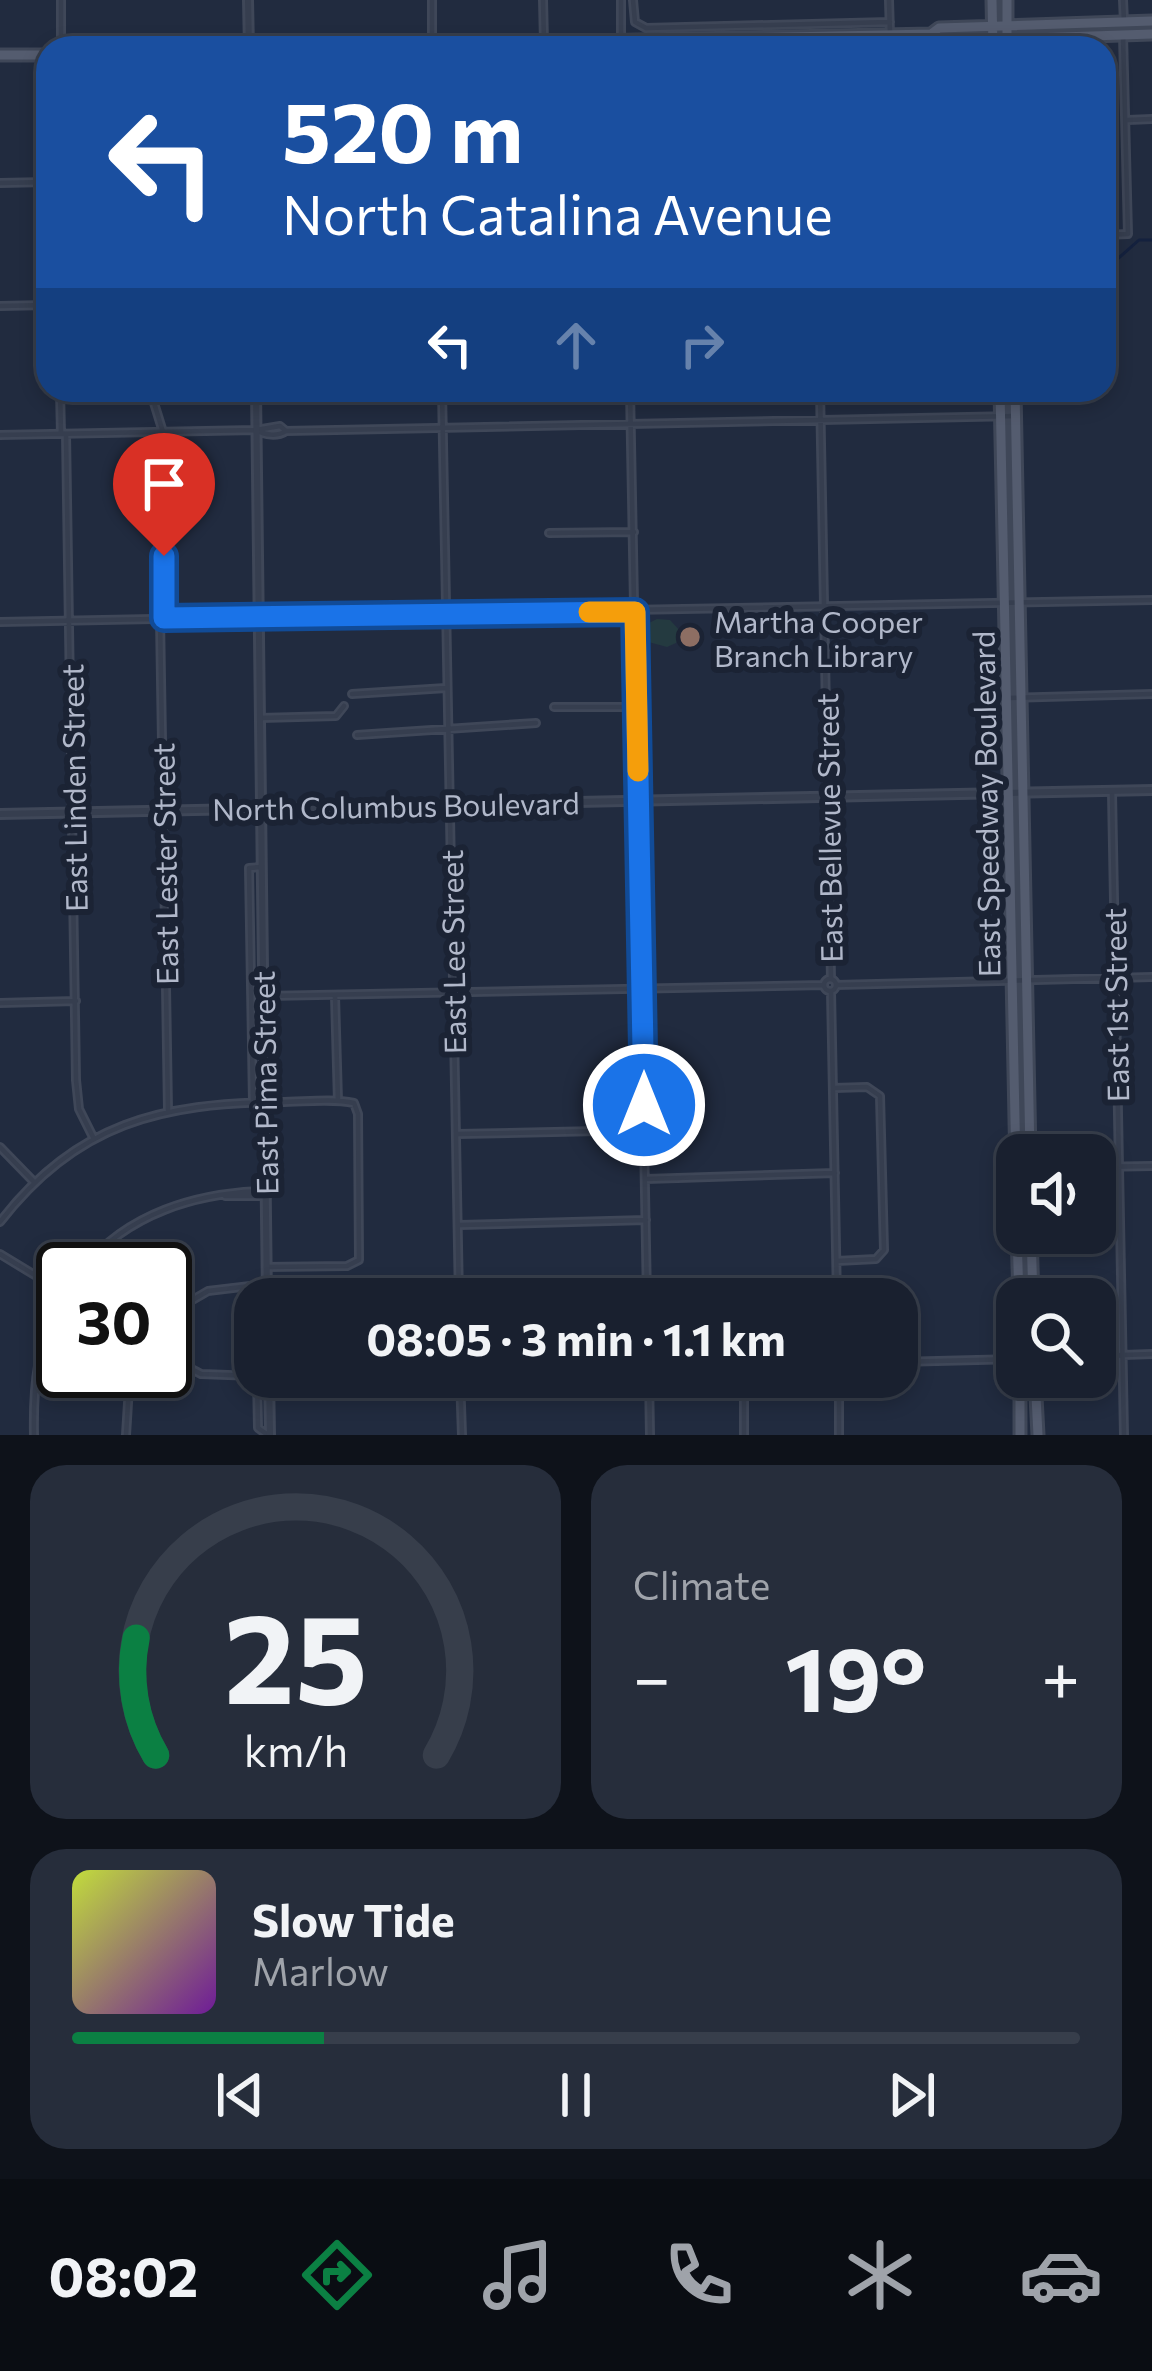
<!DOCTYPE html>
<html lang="en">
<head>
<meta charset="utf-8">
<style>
	:root { --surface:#19202f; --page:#262d3b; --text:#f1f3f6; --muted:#9fa3aa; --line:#373e4b; --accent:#0b8043 }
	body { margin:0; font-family:Commissioner,sans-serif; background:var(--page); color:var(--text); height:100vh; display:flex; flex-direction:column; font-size:45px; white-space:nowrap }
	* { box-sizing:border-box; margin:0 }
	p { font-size:39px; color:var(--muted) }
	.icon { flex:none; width:66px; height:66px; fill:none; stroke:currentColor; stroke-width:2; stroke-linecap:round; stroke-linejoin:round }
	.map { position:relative; height:1435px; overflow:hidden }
	.sheet { display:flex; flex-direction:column; gap:30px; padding:30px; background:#0e121a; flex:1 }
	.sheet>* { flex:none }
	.top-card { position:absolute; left:36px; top:36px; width:1080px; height:366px; border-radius:36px; box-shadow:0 6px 18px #0003,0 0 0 3px var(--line); background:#1a4fa0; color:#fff; overflow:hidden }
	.buttons { position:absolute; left:996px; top:1134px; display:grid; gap:24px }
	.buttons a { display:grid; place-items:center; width:120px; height:120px; border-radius:24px; background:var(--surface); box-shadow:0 6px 18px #0003,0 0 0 3px var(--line); font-size:60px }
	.speed { position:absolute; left:36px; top:1242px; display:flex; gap:24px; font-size:60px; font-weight:700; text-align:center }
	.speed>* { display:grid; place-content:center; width:156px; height:156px; border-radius:50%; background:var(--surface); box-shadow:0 6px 18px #0003,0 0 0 3px var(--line); line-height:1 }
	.speed .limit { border:6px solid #111; border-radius:18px; background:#fff; color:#111 }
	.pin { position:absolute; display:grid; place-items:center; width:102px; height:102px; color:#fff; margin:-123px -51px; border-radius:50% 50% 50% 0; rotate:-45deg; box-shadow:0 0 12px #0007 }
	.pin .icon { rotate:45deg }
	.me { position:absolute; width:132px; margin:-66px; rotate:0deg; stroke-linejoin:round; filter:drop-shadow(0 0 9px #0008) }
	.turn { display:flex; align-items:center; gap:42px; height:252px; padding:0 48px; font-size:54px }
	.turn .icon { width:156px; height:156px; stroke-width:2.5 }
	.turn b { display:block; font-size:84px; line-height:102px }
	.lanes { display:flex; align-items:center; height:114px; padding:0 48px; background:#0003; justify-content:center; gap:60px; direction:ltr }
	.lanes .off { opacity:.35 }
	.big { font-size:90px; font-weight:700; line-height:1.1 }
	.sheet .widget { flex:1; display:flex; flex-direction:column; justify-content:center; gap:18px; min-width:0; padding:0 42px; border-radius:36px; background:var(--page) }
	.sheet .dial { align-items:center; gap:0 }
	.dial svg { height:312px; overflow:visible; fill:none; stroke:var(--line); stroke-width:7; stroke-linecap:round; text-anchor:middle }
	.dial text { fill:var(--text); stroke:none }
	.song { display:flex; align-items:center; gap:36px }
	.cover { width:144px; height:144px; border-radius:18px; background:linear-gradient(135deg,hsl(70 70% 55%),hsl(280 70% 35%)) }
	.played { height:12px; border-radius:6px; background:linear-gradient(90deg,var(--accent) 25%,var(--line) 25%) }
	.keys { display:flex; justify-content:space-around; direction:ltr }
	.heat { display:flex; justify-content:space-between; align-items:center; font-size:66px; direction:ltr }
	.sheet .tiles { flex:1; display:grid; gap:30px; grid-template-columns:1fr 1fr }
	.widget:last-child { grid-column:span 2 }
	.trip { position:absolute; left:234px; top:1278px; width:684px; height:120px; border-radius:36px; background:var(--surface); box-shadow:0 6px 18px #0003,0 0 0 3px var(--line); font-weight:700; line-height:120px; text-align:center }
	.menu { display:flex; height:192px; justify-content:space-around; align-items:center; background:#0a0d13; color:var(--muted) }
	.menu .icon { width:84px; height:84px }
	.menu .on { color:var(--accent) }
	.menu b { font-size:54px; color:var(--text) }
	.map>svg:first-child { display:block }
	.green { fill:#243a40 }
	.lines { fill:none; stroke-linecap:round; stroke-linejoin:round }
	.stream { stroke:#14213e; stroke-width:3 }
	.minor-casing { stroke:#3f4758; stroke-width:10 }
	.tertiary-casing { stroke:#3f4758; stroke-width:12 }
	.primary-casing { stroke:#3f4758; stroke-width:15 }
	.minor { stroke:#363e4f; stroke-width:4.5 }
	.tertiary { stroke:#363e4f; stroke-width:6 }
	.primary { stroke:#545c6f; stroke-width:9 }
	.route-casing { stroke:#114b97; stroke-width:30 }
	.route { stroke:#1a73e8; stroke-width:21 }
	.slow { stroke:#f59e0b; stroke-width:21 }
	.education-dot { fill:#8d6e63; stroke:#1b2334; stroke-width:4.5 }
	.labels { text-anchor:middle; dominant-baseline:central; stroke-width:12; stroke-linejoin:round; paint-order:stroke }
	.poi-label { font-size:30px; fill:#b1b8ca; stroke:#1b2334; text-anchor:start }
	.street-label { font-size:30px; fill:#b1b8ca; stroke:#1b2334 }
</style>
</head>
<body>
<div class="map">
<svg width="1152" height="1435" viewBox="0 0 1152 1435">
	<rect width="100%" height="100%" fill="#212b3f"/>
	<path class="green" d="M657,619L670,620L681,632L676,643L667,647L641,640L647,624Z"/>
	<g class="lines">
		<path class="stream" d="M1104,271L1139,240H1152"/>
		<g class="minor-casing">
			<path id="minor" d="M432,0V42
				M543,0L544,42
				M621,0V48
				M633,0L635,22L646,28L890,22
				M889,0L890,34
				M1123,0L1124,22
				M61,48V0
				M1128,120L1152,119
				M0,183L48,182
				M1104,235L1128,234L1123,35
				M0,306L48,305
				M60,390L61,434
				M150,390L163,432L164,618
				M442,390L459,1299
				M630,390L647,1299
				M820,390L831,979
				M286,431L280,426L256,430C265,435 277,437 286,431L1016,416
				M66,434L76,1080L79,1109L94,1139
				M0,435L256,430
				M549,533L634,532
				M160,618L168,1110
				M0,622L1152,600
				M352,694L446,688
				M1008,698L1152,694
				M554,707H637
				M260,718L336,716L344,706
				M357,735L536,723
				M1112,793L1124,1435
				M824 985a6 6 0 1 1 12 0a6 6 0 1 1-12 0Z
				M836,985L1152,977
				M831,991L837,1299
				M266,996L824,985
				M335,996L338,1101
				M0,1003L76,1001
				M834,1088L867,1087L880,1096L884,1250L876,1259L837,1261
				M253,1102L249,868L261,867
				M458,1134L644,1130
				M0,1147L35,1183
				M1095,1167L1152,1166
				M646,1179L835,1173
				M225,1196H266
				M0,1222C76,1123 162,1103 280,1102C304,1102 331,1098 354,1103L358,1114L359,1260L347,1266L266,1267
				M460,1225L646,1220
				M0,1254L61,1291
				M83,1269C127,1213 197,1193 264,1191
				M165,1316L208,1291L267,1284
				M165,1355L201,1374L255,1376
				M1095,1356L1152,1354
				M897,1362L1017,1359
				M257,1377L258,1428L268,1435
				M460,1377L462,1435
				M649,1377L650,1435
				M744,1377V1435
				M839,1377V1435
				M34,1435C33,1386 37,1341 62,1299
				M126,1435L130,1371"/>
		</g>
		<g class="tertiary-casing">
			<path id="tertiary" d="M248,0L249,48
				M256,390L267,1299
				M0,814L1152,790
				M269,1377L270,1435"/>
		</g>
		<g class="primary-casing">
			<path id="primary" d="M992,0L993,48
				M1007,0V48
				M931,34L942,41L1152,34
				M258,48L931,34L939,28L1152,21
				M0,55H48
				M1000,390L1017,1217
				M1015,390L1030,1155
				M1017,1233L1019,1299
				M1031,1233L1033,1299
				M1035,1377L1038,1435
				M1020,1435V1377"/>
		</g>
		<use href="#minor" class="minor"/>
		<use href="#tertiary" class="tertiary"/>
		<use href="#primary" class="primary"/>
	</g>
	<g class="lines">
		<g class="route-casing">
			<path id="route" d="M164,556V618L635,612L644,1105"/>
		</g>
		<use href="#route" class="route"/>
		<path class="slow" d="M589,612H635L638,771"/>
	</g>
	<circle class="education-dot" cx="690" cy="637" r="12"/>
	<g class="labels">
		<g class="poi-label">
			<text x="714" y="620">Martha Cooper<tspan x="714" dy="34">Branch Library</tspan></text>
		</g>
		<g class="street-label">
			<text transform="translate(73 788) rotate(-91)">East Linden Street</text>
			<text transform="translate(985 804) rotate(-91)">East Speedway Boulevard</text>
			<text transform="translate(396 805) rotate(-1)">North Columbus Boulevard</text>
			<text transform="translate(828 828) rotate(-91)">East Bellevue Street</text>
			<text transform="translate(164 864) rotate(-91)">East Lester Street</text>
			<text transform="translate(452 952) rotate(-91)">East Lee Street</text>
			<text transform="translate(1115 1005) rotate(-91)">East 1st Street</text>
			<text transform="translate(264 1083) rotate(-91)">East Pima Street</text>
		</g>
	</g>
</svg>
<div class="buttons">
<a><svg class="icon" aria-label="sound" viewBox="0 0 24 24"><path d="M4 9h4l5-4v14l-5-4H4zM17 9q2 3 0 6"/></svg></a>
<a><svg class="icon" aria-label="search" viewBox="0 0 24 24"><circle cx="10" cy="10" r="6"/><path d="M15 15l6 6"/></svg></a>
</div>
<div class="speed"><div class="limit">30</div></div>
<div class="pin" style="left:164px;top:556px;background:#d93025"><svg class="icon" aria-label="arrive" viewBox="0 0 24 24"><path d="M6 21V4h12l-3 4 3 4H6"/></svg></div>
<svg class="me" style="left:644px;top:1105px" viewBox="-20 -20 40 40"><circle r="17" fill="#1a73e8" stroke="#fff" stroke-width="3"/><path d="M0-11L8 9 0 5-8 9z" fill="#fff"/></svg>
<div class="trip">08:05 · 3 min · 1.1 km</div>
<div class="top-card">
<div class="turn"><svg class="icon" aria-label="left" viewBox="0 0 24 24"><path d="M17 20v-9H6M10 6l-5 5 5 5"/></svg><div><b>520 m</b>North Catalina Avenue</div></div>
<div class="lanes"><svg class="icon" aria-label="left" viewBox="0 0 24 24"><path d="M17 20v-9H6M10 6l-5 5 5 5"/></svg><svg class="icon off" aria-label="ahead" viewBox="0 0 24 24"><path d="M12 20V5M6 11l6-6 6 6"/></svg><svg class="icon off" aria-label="right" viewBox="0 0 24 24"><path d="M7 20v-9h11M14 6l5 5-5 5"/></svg></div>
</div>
</div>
<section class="sheet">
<div class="tiles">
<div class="widget dial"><svg viewBox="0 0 100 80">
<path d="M14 69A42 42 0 1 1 86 69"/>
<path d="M14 69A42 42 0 0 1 9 39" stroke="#0b8043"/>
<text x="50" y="56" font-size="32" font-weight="700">25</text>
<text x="50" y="72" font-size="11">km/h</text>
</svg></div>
<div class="widget"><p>Climate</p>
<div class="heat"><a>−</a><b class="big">19°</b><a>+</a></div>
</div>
<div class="widget">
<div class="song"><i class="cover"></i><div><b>Slow Tide</b><p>Marlow</p></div></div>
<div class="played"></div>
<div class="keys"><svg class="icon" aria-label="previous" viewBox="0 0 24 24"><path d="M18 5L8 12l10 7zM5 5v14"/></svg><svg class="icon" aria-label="pause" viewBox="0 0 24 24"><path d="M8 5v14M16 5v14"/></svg><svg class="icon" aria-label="next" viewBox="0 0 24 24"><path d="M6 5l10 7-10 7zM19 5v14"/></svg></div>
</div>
</div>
</section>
<nav class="menu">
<b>08:02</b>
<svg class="icon on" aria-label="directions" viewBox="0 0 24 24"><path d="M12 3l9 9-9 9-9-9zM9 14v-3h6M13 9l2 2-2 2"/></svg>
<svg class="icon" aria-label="music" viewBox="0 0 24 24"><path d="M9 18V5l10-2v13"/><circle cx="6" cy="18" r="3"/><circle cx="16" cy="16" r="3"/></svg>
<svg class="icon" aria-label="phone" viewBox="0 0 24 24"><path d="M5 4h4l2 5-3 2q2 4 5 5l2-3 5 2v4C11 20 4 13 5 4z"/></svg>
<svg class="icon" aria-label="climate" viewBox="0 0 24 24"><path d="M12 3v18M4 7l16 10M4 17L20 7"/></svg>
<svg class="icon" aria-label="car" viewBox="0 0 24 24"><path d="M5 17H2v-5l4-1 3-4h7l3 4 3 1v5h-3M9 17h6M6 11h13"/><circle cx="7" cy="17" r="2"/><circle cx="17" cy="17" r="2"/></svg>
</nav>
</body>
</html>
